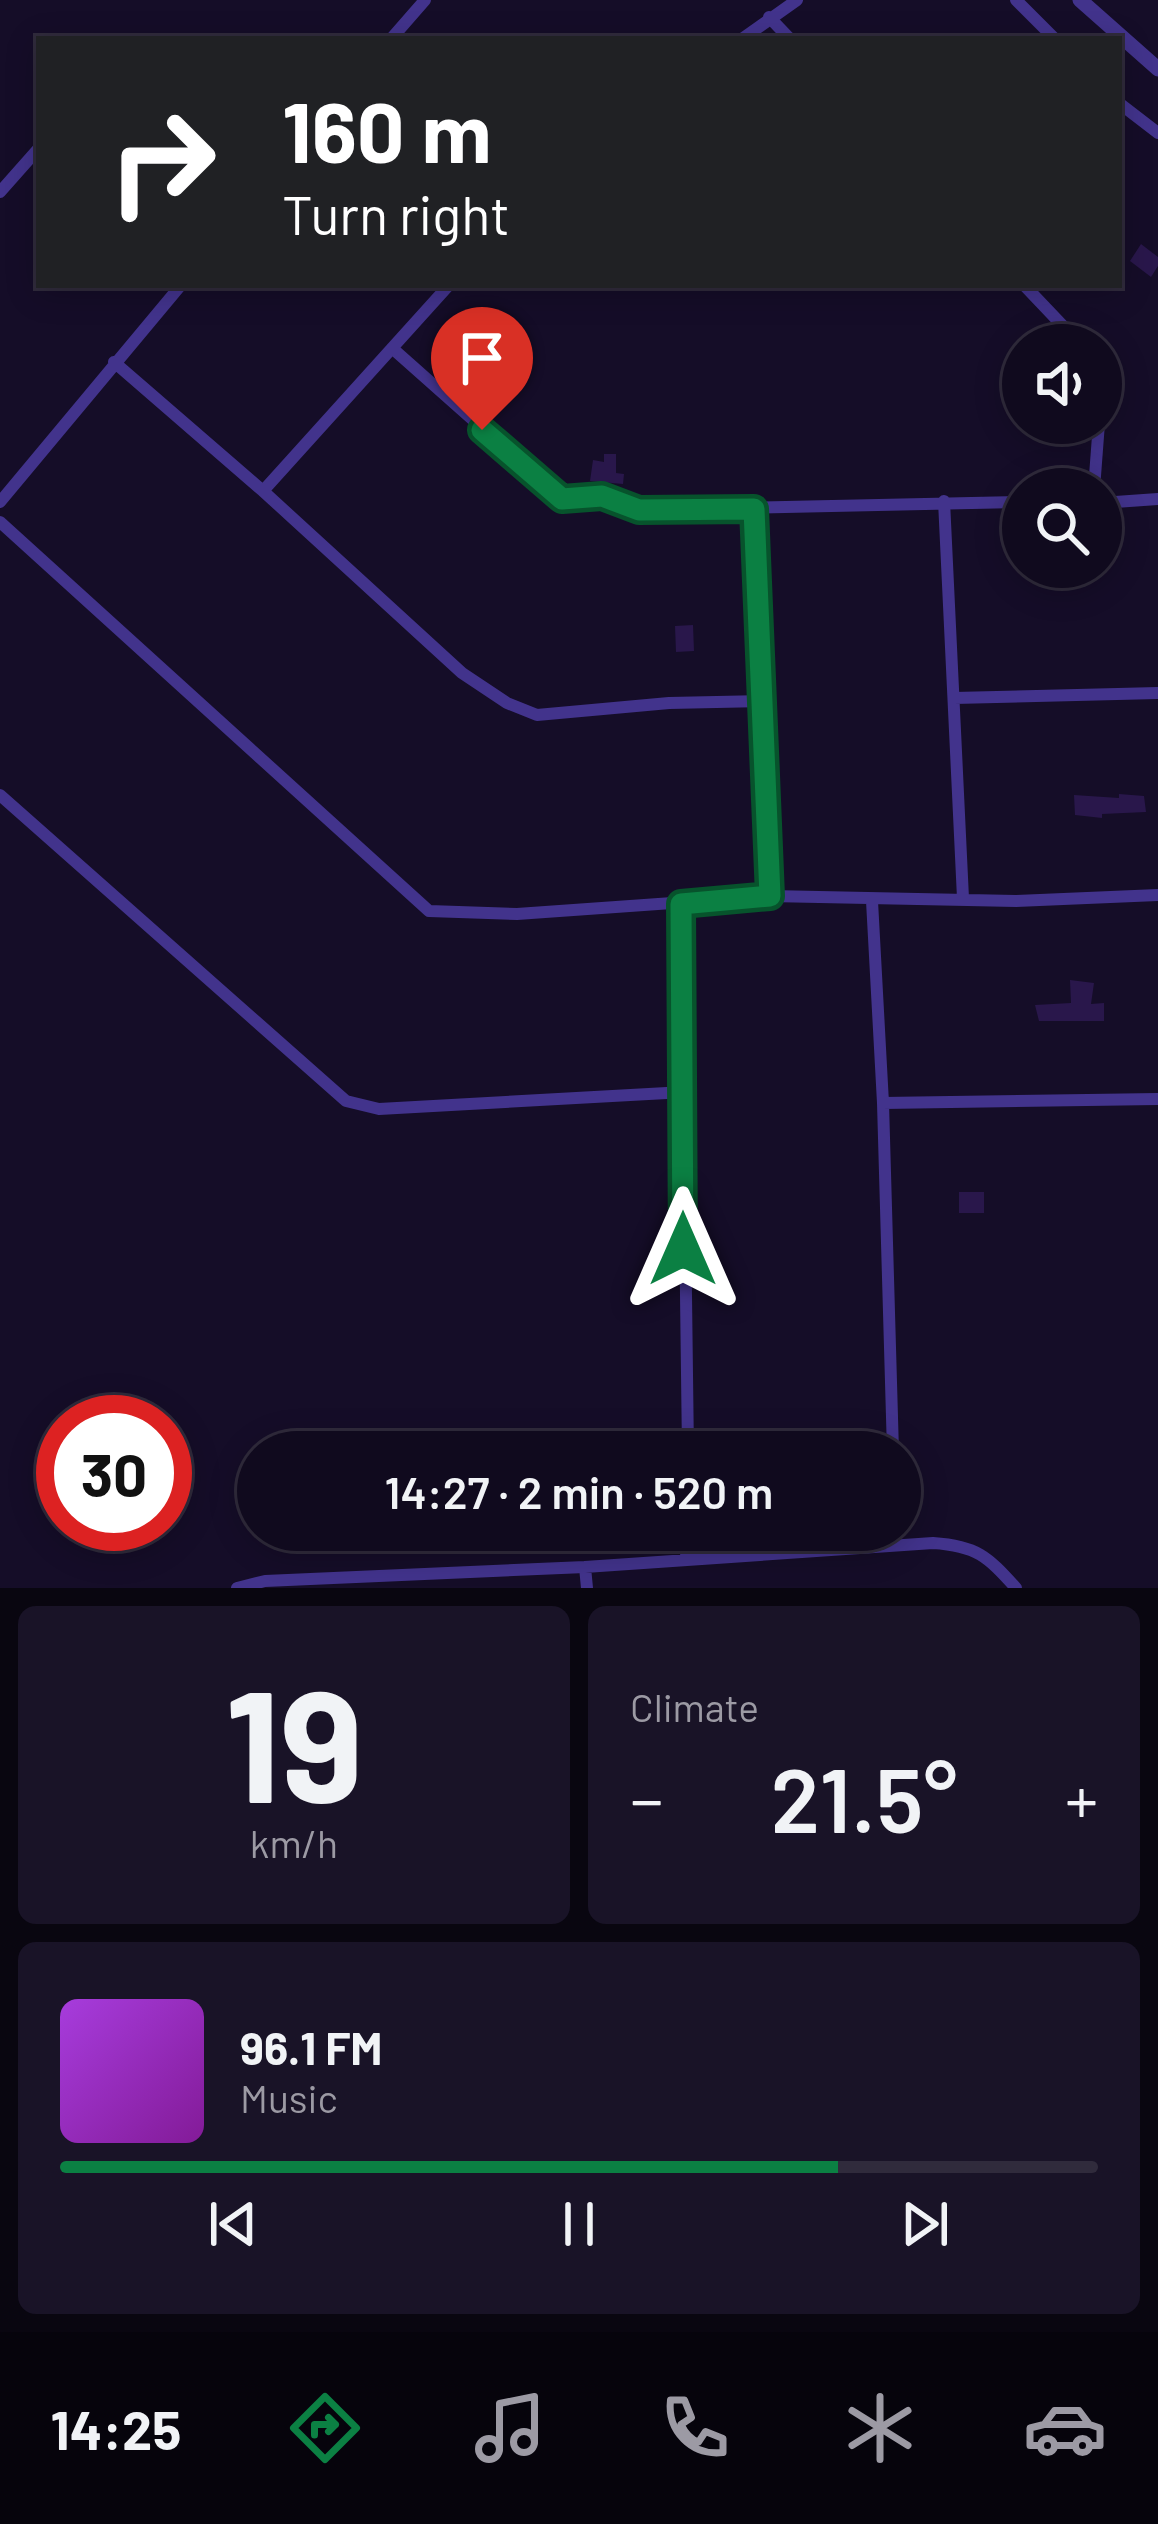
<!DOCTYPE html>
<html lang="en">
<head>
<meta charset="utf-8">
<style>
	:root { --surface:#100a1e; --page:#191327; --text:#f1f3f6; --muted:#9c9aa4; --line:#302b3c; --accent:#0b8043 }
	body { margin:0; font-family:Barlow,sans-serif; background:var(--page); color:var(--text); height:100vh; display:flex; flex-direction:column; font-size:45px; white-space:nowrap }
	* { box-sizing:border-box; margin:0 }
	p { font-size:39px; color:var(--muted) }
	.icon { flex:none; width:66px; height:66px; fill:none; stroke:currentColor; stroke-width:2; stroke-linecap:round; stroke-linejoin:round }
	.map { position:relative; height:1588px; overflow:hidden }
	.panel { display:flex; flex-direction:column; gap:18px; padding:18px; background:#090610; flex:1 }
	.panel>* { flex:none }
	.top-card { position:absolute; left:36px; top:36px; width:1086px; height:252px; border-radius:0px; box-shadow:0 6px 30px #0003,0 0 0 3px var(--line); background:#202124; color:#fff; overflow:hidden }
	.controls { position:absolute; left:1002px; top:324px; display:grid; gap:24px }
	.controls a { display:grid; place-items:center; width:120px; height:120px; border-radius:50%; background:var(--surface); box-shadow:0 6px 30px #0003,0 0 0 3px var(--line); font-size:60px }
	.speed { position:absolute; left:36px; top:1395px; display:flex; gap:24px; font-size:60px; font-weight:700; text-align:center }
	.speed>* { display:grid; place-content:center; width:156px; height:156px; border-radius:50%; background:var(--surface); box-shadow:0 6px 30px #0003,0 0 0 3px var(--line); line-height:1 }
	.speed .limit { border:18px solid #d22; background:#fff; color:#111 }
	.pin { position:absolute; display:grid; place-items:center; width:102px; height:102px; color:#fff; margin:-123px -51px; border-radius:50% 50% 50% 0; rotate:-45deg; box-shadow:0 0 12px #0007 }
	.pin .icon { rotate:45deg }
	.me { position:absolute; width:132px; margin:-66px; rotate:0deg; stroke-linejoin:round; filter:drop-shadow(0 0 9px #0008) }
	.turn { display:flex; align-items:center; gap:42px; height:252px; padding:0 48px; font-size:54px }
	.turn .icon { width:156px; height:156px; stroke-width:2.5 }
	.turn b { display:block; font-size:84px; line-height:102px }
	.big { font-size:90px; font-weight:600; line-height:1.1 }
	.panel .card { flex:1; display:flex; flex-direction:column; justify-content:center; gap:18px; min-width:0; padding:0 42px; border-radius:18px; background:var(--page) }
	.panel .dial { align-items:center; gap:0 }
	.dial b { font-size:156px; line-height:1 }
	.song { display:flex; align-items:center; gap:36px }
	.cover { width:144px; height:144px; border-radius:18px; background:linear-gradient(135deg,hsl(280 70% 55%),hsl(290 70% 35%)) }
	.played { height:12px; border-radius:6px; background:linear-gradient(90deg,var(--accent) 75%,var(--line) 75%) }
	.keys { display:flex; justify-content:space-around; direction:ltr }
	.heat { display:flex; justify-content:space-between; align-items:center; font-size:66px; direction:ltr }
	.panel .tiles { flex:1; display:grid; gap:18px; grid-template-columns:1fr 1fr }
	.card:last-child { grid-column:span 2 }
	.trip { position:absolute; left:237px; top:1431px; width:684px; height:120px; border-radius:60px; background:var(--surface); box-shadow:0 6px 30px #0003,0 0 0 3px var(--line); font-weight:600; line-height:120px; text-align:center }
	.tabs { display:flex; height:192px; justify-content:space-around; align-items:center; background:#06040c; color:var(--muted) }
	.tabs .icon { width:84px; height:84px }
	.tabs .selected { color:var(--accent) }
	.tabs b { font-size:54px; color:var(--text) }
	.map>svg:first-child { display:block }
	.building { fill:#29174b }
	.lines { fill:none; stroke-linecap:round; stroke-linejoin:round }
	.minor { stroke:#42338c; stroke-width:12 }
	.tertiary { stroke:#42338c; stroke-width:15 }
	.route-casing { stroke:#07532c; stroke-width:30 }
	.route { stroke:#0b8043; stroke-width:21 }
</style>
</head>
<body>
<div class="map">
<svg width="1158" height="1588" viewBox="0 0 1158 1588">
	<rect width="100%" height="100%" fill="#150d28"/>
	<path class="building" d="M1141,244L1158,257V266L1151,277L1130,261Z
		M604,454H616V473L624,474L623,484L590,481L593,460L604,462Z
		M693,625L694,651L676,652L675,626Z
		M1119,794L1144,796L1146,812L1102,814V818L1075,815L1074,795L1119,798Z
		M1070,980L1094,983L1091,1004L1104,1003V1021H1039L1035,1005L1071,1003Z
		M959,1192H984V1213H959Z"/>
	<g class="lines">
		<path class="minor" d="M1016,0L1055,39
			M769,17L790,39
			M391,39L425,0
			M742,39L797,0
			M1119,103L1158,133
			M0,192L39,148
			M1024,285L1081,345
			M392,348L562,499L601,497L639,510L1023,502
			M114,362L263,491L462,673L507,703L537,715L669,703L764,701
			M1101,371V395
			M1094,489L1099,423
			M263,491L449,285
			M944,501L963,898
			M0,502L181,285
			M1101,503L1158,499
			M753,509L770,896
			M0,522L429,911L517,914L770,896L1016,901L1158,895
			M954,698L1158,693
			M0,795L346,1101L379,1109L685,1092
			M872,901L883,1103L893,1452
			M681,904L688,1452
			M883,1103L1158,1099
			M686,1559L687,1530
			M585,1567L587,1588
			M237,1588L265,1581L585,1567L933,1543C977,1546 987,1556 1016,1588"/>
		<path class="tertiary" d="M1080,0L1158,69"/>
	</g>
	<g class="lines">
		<g class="route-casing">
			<path id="route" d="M482,430L562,499L602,496L639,510L754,509L770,896L681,904L683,1249"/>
		</g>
		<use href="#route" class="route"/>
	</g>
</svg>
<div class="controls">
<a><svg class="icon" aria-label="sound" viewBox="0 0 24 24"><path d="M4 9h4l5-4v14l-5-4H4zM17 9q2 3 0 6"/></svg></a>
<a><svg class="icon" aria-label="search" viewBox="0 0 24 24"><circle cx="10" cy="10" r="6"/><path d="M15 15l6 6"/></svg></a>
</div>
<div class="speed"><div class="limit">30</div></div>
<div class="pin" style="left:482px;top:430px;background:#d93025"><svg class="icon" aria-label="arrive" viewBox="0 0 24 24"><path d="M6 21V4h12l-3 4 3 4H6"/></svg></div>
<svg class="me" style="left:683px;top:1249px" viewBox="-20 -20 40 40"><path d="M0-17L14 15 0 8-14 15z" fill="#0b8043" stroke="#fff" stroke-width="4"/></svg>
<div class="trip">14:27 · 2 min · 520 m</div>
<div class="top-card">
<div class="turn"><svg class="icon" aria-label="right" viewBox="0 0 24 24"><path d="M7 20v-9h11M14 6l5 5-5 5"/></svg><div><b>160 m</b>Turn right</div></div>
</div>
</div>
<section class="panel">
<div class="tiles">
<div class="card dial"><b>19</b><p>km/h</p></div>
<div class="card"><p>Climate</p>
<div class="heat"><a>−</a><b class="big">21.5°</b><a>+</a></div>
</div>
<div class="card">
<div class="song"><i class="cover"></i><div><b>96.1 FM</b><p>Music</p></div></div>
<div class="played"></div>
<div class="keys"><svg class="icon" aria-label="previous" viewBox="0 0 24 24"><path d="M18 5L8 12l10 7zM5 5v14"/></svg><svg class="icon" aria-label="pause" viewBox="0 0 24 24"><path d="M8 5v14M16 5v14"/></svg><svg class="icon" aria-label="next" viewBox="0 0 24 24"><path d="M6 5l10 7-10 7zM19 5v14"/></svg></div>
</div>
</div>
</section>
<nav class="tabs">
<b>14:25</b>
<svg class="icon selected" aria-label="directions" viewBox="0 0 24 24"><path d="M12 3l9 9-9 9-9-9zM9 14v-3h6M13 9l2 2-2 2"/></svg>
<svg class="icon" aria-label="music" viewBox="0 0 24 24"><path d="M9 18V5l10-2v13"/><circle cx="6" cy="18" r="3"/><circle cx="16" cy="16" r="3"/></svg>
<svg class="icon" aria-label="phone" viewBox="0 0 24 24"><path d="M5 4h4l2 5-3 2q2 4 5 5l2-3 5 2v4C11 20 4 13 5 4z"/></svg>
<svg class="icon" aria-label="climate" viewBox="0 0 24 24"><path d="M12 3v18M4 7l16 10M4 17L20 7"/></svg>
<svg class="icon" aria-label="car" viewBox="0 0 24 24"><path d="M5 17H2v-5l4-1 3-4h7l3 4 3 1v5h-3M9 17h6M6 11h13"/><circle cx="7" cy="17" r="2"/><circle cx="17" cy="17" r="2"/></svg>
</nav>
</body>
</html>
